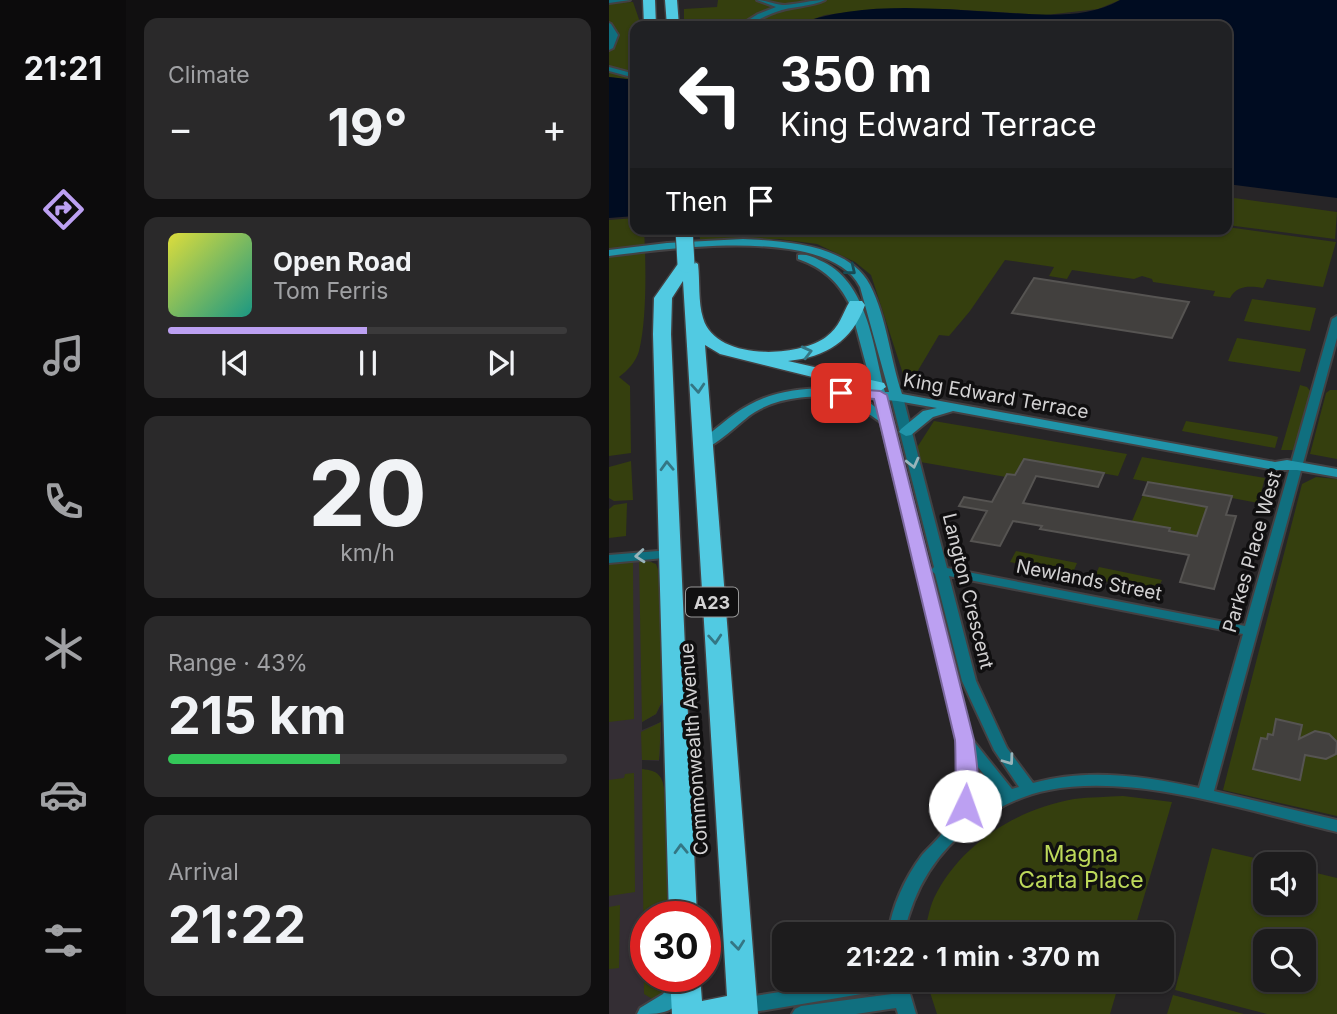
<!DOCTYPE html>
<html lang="en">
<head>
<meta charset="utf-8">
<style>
	:root { --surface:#1d1c1d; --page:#2a292a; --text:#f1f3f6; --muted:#a0a1a4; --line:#3b3a3b; --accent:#bca0f2 }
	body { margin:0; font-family:Inter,sans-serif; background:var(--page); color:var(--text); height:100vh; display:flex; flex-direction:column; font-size:26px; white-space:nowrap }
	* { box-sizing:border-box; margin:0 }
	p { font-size:23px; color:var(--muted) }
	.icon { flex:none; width:38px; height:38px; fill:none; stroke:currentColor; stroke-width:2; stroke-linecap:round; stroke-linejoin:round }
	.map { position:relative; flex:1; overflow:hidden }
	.sheet { display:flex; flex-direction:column; gap:18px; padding:18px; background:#100f10; width:483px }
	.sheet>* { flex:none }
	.top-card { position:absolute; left:21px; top:21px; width:602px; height:214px; border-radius:14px; box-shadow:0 2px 5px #0004,0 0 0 2px var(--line); background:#202124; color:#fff; overflow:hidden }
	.controls { position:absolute; left:644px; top:852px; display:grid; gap:14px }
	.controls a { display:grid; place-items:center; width:63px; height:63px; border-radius:14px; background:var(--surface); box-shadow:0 2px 5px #0004,0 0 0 2px var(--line); font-size:35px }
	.speed { position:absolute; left:21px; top:901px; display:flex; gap:14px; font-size:35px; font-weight:700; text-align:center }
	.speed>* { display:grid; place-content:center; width:91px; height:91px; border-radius:50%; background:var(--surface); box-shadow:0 2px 5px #0004,0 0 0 2px var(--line); line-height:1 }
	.speed .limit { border:10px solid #d22; background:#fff; color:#111 }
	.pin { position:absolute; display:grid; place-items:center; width:60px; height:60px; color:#fff; margin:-30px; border-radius:14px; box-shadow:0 4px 10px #0006 }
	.me { position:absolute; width:77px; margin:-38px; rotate:3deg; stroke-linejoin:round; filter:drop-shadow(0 0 5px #0008) }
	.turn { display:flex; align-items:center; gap:24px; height:147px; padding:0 35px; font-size:32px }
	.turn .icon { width:91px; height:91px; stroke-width:2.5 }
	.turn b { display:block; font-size:49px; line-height:60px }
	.then { display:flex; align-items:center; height:66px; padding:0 35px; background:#0003; gap:14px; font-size:26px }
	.big { font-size:52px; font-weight:700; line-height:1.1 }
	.sheet .card { flex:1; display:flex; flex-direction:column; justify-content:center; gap:10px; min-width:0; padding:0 24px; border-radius:14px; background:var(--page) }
	.sheet .dial { align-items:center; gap:0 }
	.dial b { font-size:91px; line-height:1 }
	.song { display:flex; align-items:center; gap:21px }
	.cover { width:84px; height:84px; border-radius:10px; background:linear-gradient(135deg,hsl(60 70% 55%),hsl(170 70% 35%)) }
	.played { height:7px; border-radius:4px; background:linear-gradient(90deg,var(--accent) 50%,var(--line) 50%) }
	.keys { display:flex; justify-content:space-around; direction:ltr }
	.heat { display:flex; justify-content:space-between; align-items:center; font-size:38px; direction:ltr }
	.charge { height:10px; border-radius:5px; background:linear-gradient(90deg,#34c759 43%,var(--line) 0) }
	.trip { position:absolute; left:163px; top:922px; width:402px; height:70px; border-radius:14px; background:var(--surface); box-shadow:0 2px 5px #0004,0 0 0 2px var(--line); font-weight:700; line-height:70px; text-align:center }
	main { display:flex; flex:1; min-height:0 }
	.dock { display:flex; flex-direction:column; width:126px; justify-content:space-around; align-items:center; background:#0c0b0c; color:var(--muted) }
	.dock .icon { width:49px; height:49px }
	.dock .selected { color:var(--accent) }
	.dock b { font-size:32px; color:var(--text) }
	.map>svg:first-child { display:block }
	.built { fill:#342e34 }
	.green { fill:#353f0e; fill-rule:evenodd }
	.water { fill:#000c21 }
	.building { fill:#42403e; stroke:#565452; stroke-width:2 }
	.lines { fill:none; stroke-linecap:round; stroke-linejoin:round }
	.street-casing { stroke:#434143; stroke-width:4 }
	.secondary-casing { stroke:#434143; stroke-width:4 }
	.highway-casing { stroke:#434143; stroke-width:3 }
	.street { fill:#106f7f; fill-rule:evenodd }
	.secondary { fill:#2094a9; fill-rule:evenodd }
	.highway { fill:#51cae2; fill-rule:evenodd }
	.highway-bridge-casing { stroke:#434143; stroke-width:19; stroke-linecap:butt }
	.highway-bridge { stroke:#51cae2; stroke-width:17 }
	.oneway { stroke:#174b55 }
	.oneway2 { stroke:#347684 }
	.oneway3 { stroke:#98b4ba }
	.route { fill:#bca0f2; stroke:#7a689d; stroke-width:2 }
	.labels { text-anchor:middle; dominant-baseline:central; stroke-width:7; stroke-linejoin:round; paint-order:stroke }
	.shield { fill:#100f10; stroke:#989898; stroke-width:2 }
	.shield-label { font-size:18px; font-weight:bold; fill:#d3d2d3 }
	.street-label { font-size:19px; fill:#d3d2d3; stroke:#100f10 }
	.near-park-label { font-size:23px; fill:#bdd95a; stroke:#100f10 }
</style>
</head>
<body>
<main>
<nav class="dock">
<b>21:21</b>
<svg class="icon selected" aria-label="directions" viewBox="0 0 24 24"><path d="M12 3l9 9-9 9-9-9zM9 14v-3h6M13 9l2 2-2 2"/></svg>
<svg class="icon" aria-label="music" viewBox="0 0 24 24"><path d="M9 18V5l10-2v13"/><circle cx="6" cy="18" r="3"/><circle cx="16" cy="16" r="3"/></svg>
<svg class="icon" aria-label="phone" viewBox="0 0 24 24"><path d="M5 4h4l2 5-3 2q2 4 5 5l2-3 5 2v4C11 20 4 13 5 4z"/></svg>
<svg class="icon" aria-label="climate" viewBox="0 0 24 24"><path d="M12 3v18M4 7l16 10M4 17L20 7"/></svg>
<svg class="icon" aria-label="car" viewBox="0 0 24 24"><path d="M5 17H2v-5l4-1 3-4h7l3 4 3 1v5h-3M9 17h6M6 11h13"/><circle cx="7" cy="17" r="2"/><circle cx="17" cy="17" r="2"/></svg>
<svg class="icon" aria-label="filters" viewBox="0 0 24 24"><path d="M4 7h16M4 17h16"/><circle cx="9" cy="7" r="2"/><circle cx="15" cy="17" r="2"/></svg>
</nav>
<section class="sheet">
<div class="card"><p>Climate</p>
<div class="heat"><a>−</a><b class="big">19°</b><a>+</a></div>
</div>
<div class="card">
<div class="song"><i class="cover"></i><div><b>Open Road</b><p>Tom Ferris</p></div></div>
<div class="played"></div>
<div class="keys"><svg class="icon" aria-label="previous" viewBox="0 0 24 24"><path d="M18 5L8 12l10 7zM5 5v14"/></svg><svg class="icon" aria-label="pause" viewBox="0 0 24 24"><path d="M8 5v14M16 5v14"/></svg><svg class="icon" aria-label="next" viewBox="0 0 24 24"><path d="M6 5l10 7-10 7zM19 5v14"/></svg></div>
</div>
<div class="card dial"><b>20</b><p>km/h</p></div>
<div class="card"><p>Range · 43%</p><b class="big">215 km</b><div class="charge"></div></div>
<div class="card"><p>Arrival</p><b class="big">21:22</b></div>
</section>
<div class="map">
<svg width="728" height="1014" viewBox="0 0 728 1014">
	<rect width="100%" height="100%" fill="#272527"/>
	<path class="built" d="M27,559L42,561L50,573L53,703L47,714L33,722V730L52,722V743L50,761L33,760V769L47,773L54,783L60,917H37V976H62L40,1010L29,1014H0V561Z"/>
	<path class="green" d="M109,0H511L489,9L437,15L337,9H267L216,15L184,26H75V9L108,7Z
		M24,2L32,25L26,26V80L0,77V3Z
		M618,197L728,212L726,239L618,225Z
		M26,218V229H35C37,262 38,320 30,351C27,362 18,371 10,377L21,386L22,453L0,456V220Z
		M618,227L727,242L714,287L658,279L654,288C641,286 628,285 621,298L604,296L606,291L544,282L543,279L533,276L525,279L463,270L458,279L440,276L445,267L396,260L361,311L340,336L330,335L301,384L295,377L262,275L246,262L208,244L169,239H91L90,232L96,229H618Z
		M643,299L707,308L701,331L635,321Z
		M628,338L697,349L691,372L619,361Z
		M691,385L698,387L702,392L686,450H672Z
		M721,390H728V459L701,454L717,393Z
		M325,421L518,454L509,476L415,459L406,475L398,474L397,477L300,460Z
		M577,421L661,435L669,437L666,448L573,431Z
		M533,457L656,478L649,503L524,479Z
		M22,461L24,500L5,501L0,498V467Z
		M707,477L728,479V816L614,790L693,484Z
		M534,495L598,507L588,536L523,521Z
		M18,503L17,536L0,538V509L5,505Z
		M407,551L468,563L463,575L401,562Z
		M34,559L47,564L50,572L53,701L47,714L33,722L30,560Z
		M0,561H24L25,719L0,722Z
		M490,567L553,580L548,592L485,579Z
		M52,722L50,760H33L32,732Z
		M33,769C41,770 48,771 52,778C61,793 59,894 60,917H37V976L62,977L61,984L50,1003L35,994Z
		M25,773L26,892L0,896V780L15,778L16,774Z
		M514,796L563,802L524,934H315C318,923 320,909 325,898C351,844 408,809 465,799C481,797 498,797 514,796Z
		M603,848L672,864H656V903H695V870L728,878V1014H658L566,990ZM656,942H695V980H656Z
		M11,905L10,968L0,969V907Z
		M317,980H511L501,1014H328Z
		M564,995L635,1014H558Z"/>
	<path class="water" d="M511,0H728V198L618,184V26H184C247,1 318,8 385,12C425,14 475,21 511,0Z
		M0,77L26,80V216L0,218Z"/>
	<path class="building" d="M425,278L546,297L580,302L563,338L403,313Z
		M415,459L495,473L489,487L427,476L414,503L561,528L560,531L588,536L598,507L534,495L539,482L623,496L617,515L627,516L605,589L571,582L580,555L431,529L433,526L404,521L391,546L362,541L378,511L350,506L355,497L383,502L398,474L406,475Z
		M667,719L693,725L690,739L706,731L720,734L728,742L727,754L717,759L696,755L691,780L644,769L652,738L658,739L659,734L664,735Z"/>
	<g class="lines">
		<g class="street-casing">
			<path id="street" d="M0,0H21L0,3Z
				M148,0C157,0 167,5 176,5C190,4 202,0 216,0C202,7 182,6 167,12C154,16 142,26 130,26L149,14L167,7Z
				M0,23L2,24L9,35L4,48L0,50Z
				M0,67L26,74V78L0,71Z
				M728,316V338L605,791L728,820V832C642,812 528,773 440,790C413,795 387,808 364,825C326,853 305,889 295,934H279C283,906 296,878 313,855C320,847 331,838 335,830C350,801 350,773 349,740L265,395L267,393L271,392L277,395L363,739L403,789L410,787L385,750L353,681L326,574L322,570L325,567L282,397L288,394L294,397L338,568L636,626L723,319ZM340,576L634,634L590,788C536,776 479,768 424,783L398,748L367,681ZM365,762L391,795L371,804L358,813L365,786Z
				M61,550L67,554L66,557L0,563V555Z
				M248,980H297L307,1014H289L287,1008L247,1014H183L186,1009L192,1006L283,994L282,989L133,1014L127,1011L124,1006L127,1001L133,998Z"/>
		</g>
		<g class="secondary-casing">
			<path id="secondary" d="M134,239C173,241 240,244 261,285C278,318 281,359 293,394L666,462L678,460L728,469V477L688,470H666L344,411L324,417L302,435L297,436L290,432L292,429L314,411L328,408L288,401L245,397L261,403L282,419L283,422L277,426L253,409L233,401L232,396C203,396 172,396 146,412C132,420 103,452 88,450L86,447L88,444C105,431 121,415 140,405C177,384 224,387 264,391L241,305C229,281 214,268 189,259V255C197,254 203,256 210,260C259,280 264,347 276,392H280L251,287C220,225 56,249 0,256V250L58,243Z
				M77,976L81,983C66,1013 60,1014 28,1014L31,1008L54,994L64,977Z"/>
		</g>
		<g class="highway-casing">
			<path id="highway" d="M34,0H46L47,26H35Z
				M56,0H68L70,26H58Z
				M81,259L89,264C91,281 89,302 94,318C106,361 189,358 217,337C231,327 233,314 241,301H253L256,305C243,341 217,357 179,361L275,383L277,387L268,393L111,354L96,345L149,1014H63L61,976H91L93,1001L118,996L74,281L63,298L62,334L88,917H60L44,334L45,298L71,261Z"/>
		</g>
		<use href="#street" class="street"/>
		<use href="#secondary" class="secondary"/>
		<use href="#highway" class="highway"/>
		<g class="highway-bridge-casing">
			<path id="highway-bridge" d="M75,229L77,264"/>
		</g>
		<use href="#highway-bridge" class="highway-bridge"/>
	</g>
	<defs><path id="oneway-chevron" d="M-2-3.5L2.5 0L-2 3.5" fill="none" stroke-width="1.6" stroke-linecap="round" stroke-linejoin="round" transform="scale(1.75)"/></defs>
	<use class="oneway" href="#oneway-chevron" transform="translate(242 270) rotate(39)"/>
	<g class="oneway2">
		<use href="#oneway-chevron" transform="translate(198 352) rotate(-14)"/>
		<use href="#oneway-chevron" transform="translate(89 388) rotate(86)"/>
		<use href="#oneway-chevron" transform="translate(58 466) rotate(-92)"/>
		<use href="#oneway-chevron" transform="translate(106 639) rotate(86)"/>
		<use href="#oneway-chevron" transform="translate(72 849) rotate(-92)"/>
		<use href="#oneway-chevron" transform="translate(129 945) rotate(84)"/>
	</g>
	<g class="oneway3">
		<use href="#oneway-chevron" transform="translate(304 463) rotate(76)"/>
		<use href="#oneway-chevron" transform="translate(31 556) rotate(175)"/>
		<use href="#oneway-chevron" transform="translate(400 760) rotate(54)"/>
	</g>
	<path class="route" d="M232,388L271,391L278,395L365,740C367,761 374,792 363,811L356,813L348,811C346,806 347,751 346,740L265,399L227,396V390Z"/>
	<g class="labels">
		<rect class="shield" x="77" y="587.5" width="52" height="29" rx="5"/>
		<g class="shield-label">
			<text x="103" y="602">A23</text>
		</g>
		<g class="street-label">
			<text transform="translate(387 396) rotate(10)">King Edward Terrace</text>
			<text transform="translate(643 552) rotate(-74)">Parkes Place West</text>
			<text transform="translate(480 580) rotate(11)">Newlands Street</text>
			<text transform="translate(359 591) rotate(76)">Langton Crescent</text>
			<text transform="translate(85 749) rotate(-94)">Commonwealth Avenue</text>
		</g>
		<g class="near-park-label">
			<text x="472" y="854">Magna<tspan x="472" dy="26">Carta Place</tspan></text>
		</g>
	</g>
</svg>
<div class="controls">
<a><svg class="icon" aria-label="sound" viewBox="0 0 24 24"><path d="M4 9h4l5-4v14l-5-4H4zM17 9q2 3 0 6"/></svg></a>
<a><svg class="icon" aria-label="search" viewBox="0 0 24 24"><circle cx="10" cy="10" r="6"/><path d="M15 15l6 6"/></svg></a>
</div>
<div class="speed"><div class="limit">30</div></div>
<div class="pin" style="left:232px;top:393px;background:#d93025"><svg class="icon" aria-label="arrive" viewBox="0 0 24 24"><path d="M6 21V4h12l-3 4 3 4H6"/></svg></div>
<svg class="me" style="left:356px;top:806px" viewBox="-20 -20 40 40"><circle r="19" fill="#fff"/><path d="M0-13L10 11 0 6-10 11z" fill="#bca0f2"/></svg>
<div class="trip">21:22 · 1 min · 370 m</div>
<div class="top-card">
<div class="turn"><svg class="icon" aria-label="left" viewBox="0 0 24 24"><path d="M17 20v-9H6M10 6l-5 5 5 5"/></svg><div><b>350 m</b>King Edward Terrace</div></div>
<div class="then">Then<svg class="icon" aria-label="arrive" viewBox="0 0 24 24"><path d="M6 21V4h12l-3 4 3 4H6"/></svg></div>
</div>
</div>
</main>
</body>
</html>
